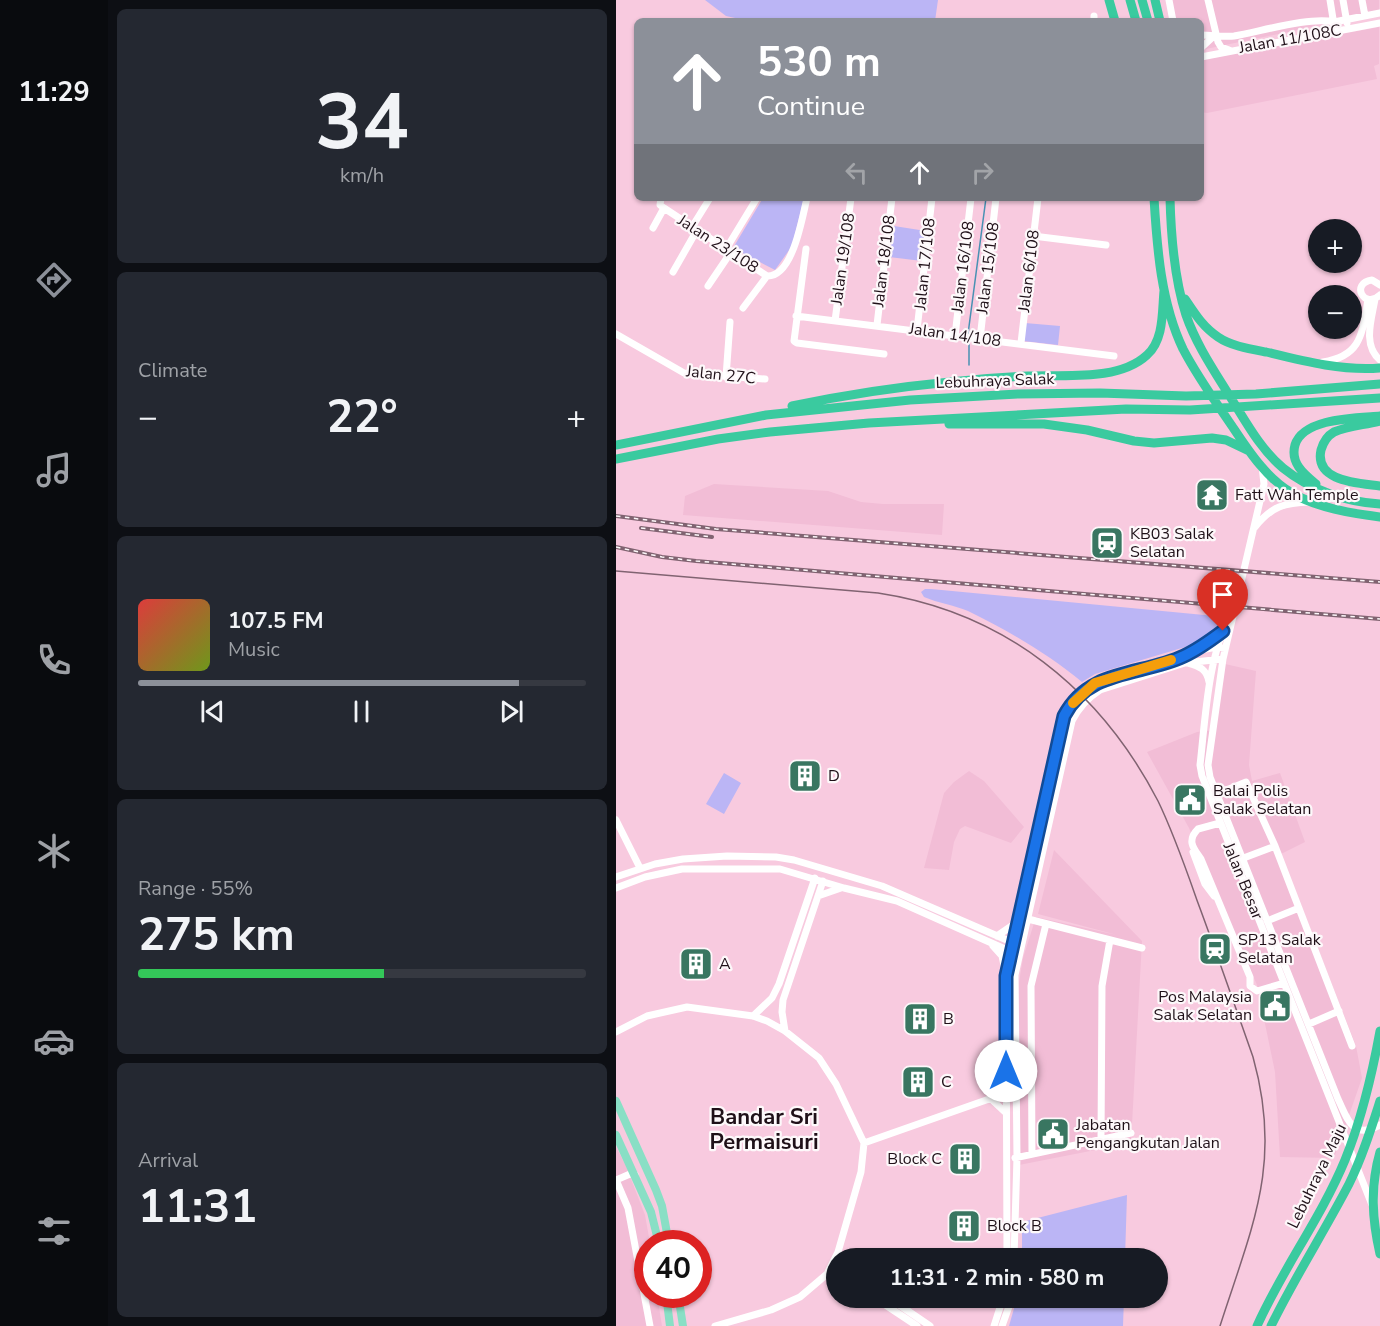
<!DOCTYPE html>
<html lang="en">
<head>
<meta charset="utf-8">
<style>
	:root { --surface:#171b24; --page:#242831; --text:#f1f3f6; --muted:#9ea1a6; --line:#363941; --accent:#8c9099 }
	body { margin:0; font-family:"Nunito Sans",sans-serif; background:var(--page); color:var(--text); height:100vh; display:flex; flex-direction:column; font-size:22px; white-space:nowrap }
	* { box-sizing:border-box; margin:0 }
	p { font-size:20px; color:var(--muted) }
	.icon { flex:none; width:33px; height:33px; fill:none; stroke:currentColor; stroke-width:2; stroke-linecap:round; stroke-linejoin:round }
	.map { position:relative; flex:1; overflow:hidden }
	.sheet { display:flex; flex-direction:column; gap:9px; padding:9px; background:#0d0f14; width:508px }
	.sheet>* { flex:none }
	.banner { position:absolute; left:18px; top:18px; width:570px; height:183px; border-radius:9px; box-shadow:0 2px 4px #0004; background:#8c9099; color:#fff; overflow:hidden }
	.fabs { position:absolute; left:692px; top:219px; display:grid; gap:12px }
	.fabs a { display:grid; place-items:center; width:54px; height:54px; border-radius:50%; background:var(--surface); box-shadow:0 2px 4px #0004; font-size:30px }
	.speed { position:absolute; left:18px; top:1230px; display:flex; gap:12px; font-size:30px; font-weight:700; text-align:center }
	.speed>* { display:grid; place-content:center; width:78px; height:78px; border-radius:50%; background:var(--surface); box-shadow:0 2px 4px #0004; line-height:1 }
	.speed .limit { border:9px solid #d22; background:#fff; color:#111 }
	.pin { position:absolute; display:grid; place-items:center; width:51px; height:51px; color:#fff; margin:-62px -26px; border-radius:50% 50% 50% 0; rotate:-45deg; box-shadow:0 0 6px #0007 }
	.pin .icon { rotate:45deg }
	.me { position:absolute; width:66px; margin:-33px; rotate:0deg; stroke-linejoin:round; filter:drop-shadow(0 0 4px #0008) }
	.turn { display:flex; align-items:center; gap:21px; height:126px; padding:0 24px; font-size:27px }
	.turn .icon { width:78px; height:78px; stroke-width:2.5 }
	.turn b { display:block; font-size:42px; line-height:51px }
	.lanes { display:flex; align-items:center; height:57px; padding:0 24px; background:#0003; justify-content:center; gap:30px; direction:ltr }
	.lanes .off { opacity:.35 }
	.big { font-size:45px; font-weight:700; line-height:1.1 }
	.sheet .tile { flex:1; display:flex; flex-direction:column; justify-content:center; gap:9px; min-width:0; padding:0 21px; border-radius:9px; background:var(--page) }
	.sheet .dial { align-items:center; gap:0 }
	.dial b { font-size:78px; line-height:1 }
	.song { display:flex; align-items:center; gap:18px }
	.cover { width:72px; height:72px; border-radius:9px; background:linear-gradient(135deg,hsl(0 70% 55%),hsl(80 70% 35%)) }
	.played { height:6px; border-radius:3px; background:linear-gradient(90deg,var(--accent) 85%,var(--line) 85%) }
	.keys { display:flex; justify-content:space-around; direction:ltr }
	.heat { display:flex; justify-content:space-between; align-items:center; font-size:33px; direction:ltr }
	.charge { height:9px; border-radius:4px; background:linear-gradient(90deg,#34c759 55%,var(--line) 0) }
	.trip { position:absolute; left:210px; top:1248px; width:342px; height:60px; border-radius:30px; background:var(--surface); box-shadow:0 2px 4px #0004; font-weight:700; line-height:60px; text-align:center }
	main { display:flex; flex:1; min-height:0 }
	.menu { display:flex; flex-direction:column; width:108px; justify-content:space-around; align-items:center; background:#090b0e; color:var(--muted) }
	.menu .icon { width:42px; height:42px }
	.menu .on { color:var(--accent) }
	.menu b { font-size:27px; color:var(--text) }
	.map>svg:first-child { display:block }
	.built { fill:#f2bdd6 }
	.green { fill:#bbb5f5 }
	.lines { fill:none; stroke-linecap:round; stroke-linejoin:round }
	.stream { stroke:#4891b3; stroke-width:1.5 }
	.minor { stroke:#fff; stroke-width:7 }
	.major { stroke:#89dfc5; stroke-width:8 }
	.highway { stroke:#3aca9f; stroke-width:9 }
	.tram { stroke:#806371; stroke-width:1.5 }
	.rail-casing { stroke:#806371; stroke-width:4 }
	.rail { stroke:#fdf8fa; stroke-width:1.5; stroke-dasharray:4.5; stroke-linecap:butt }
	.route-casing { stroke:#114b97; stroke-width:15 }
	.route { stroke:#1a73e8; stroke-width:10 }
	.slow { stroke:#f59e0b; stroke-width:10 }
	.labels { text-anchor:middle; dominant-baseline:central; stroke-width:4.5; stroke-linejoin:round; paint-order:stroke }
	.street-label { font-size:16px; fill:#1f1018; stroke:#fdf8fa }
	.poi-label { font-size:16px; fill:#1f1018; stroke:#fdf8fa; text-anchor:start }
	.district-label { font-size:22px; font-weight:bold; fill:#1f1018; stroke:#fdf8fa }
</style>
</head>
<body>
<main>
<nav class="menu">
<b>11:29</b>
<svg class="icon on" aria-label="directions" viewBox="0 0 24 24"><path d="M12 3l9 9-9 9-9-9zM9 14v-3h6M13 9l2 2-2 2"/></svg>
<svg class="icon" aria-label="music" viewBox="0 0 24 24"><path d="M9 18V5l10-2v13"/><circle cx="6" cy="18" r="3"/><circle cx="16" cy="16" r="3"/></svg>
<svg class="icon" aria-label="phone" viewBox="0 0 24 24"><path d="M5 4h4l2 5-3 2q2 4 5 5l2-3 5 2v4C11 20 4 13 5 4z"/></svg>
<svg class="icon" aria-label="climate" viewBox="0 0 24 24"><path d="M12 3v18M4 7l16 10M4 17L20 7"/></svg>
<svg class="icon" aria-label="car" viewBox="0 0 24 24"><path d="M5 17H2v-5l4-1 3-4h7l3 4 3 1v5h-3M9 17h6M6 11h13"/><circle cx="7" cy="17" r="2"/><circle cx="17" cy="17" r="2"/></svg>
<svg class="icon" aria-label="filters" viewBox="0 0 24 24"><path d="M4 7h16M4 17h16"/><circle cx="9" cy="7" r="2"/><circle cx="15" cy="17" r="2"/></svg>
</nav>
<section class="sheet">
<div class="tile dial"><b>34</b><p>km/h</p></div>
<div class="tile"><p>Climate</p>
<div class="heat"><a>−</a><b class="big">22°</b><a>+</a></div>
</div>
<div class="tile">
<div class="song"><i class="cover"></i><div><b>107.5 FM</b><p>Music</p></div></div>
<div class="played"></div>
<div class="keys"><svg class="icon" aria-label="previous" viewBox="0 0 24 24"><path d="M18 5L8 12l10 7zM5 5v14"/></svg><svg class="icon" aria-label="pause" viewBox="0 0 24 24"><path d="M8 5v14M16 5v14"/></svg><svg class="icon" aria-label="next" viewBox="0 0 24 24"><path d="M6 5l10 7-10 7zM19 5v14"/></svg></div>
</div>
<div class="tile"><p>Range · 55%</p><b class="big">275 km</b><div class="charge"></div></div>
<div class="tile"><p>Arrival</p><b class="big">11:31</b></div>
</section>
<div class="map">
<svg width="764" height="1326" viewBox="0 0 764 1326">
	<rect width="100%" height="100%" fill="#f8cadf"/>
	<path class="built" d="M551,0H763V13L585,50V21H556Z
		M763,27V64L758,66L761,79L591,113L585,112V60Z
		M98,484L212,491L245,502L267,504H328L326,535L67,515L69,496Z
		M609,664L640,671L633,765L636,781L664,773L689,842L665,854L740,1046L746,1078L718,1158L664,1157L659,1072L641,985L573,828L531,752L581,732L598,730Z
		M353,771L368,781L408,827L395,843L349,826L344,829L338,842L333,870L308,868L328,793L338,782Z
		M438,850L526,941L515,1143L403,1165V982L407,958L420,917L501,935L422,914Z
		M0,1147L10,1166L29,1215L34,1243L32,1244V1294L41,1295L46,1326H0Z"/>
	<path class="green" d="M89,0H322L319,21H133L110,16Z
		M147,198H188L176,246L159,270L117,248Z
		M278,226L310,231L306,261L273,257Z
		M409,323L444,326L442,345L407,341Z
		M309,589H315L609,617L595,636L579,644L479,674L466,682C432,654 391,630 352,611C338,605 322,603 308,597L305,592Z
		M108,773L125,783L108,814L90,804Z
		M511,1195L509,1258H406V1222Z
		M401,1298H508L507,1326H393Z"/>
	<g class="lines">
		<path class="stream" d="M352,334L370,198
			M353,342V365"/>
		<path class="minor" d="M553,0L557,21
			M592,0L602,42L605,47L613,50
			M714,0L718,25
			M727,0L731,23
			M746,0L749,16
			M478,16V21
			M585,35C596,35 608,37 618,36C643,32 695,16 718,22L764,13
			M585,48L599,35
			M585,57L764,23
			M45,198L44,205L48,208L151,276C177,277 186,218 191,198
			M76,227L94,198
			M37,228L48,208
			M417,236L490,245
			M110,249L141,198
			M190,249L178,341L181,343L268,354
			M57,272L81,230
			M764,285L756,280C734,283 748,310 764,295
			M92,286L115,252
			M759,299C756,318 746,345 764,360
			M127,308L151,276
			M180,316L498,356
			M219,321L235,198
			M261,325L276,198
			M301,330L316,198
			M0,334L68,373L149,379
			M339,336L355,198
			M364,339L380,198
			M405,343L422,198
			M707,362C746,356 746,333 752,300
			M110,377L114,322
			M646,466L648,484L607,659L592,765L594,777L722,1099C732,1120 736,1140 764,1125
			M639,527C656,506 668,503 694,502
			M614,618C592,653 589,723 584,765L586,776L756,1205
			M577,650L606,632
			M572,663C584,666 591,670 593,682
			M601,794L630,782L659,846L736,1046
			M0,820L24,868
			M604,823L582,829C570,841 578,849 585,859L634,977V986L641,991L668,983
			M577,852L589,884L598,896
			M625,859L659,846
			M0,877L39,864L67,859L111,856L160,857L178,860L266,886L400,944
			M0,888L29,877L66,869H164L228,888L281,901L398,953
			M202,896L225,888
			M412,919L526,948
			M651,921L683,908
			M381,936L397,925L402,919
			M377,946L386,956L389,970
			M137,1016L156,998L163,984L199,878
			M693,1024L723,1011
			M169,1031L166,1012L167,1000L207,881
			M0,1032L31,1016L71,1007L137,1016L151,1021L169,1031L203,1058L220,1084L248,1143L245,1172L222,1252L211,1274L184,1297L155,1310L99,1326
			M374,1098L389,1112
			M485,1140L486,986L494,940
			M248,1143L393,1092
			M416,1154L415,986L430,924
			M399,1158L515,1133
			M0,1180L12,1208L34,1326
			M0,1180L14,1174L19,1175
			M391,1258L390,976L448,716C456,701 470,687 486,680L590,649L601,647L609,648
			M398,1258L401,1157L399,975L456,721C462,709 473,697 484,690L569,663L607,659
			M259,1298L301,1326
			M273,1298L314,1326
			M378,1326L387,1298
			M386,1326L396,1298"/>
		<path class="major" d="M0,1101L40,1190L46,1206L53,1244
			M0,1135L35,1212L43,1244
			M50,1294L54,1326
			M62,1294L67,1326"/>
		<path class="highway" d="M493,0L499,21
			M514,0L520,21
			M526,0L532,21
			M539,0L544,21
			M538,198C541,248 545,303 567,349C581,376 599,401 616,426C632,450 650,478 676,493C702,508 734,513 764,517
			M554,198C555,237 558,278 570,315C580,344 597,369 613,395C629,420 644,449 667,468C694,490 730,502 764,504
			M569,299C579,314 587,327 602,337C615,346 634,349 650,352C687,361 725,371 764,368
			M176,406C228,395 281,387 334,382C360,379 386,377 412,376C447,374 502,382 531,355C548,340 546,312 548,291
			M764,421C749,425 732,426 718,432C711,436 707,443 705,450C698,482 743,483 764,486
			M333,424H428L471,430L518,441L538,443L596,438L610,440L633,451
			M0,445L150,415L294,400L402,394L484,393L570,396L640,394L764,384
			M0,459L102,439L154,432L253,423L510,409L574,410L764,398
			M700,484C688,474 674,463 679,445C687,418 740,418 764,416
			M764,1152C754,1187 756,1219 764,1254
			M641,1326C667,1268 705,1218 729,1160C746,1118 756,1075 764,1031
			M655,1326C679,1277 708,1232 733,1184C746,1158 755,1129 764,1101"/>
		<path class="tram" d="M0,571L262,593C388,612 484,689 542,801C558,834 570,869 582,903C601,954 619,1006 637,1057C667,1164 636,1226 604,1326"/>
		<g class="rail-casing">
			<path id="rail" d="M0,516L100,529L764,582
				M25,528L96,537
				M0,547L46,557L80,561L764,619"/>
		</g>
		<use href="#rail" class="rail"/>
	</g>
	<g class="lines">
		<g class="route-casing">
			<path id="route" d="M390,1071V976L448,716C473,668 526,676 568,656C581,650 595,640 607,631"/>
		</g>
		<use href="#route" class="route"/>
		<path class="slow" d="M457,703L479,683L555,660"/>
	</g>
	<defs>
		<g id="temple-square" transform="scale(1.725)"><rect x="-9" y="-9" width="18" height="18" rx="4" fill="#397661" stroke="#fdf8fa"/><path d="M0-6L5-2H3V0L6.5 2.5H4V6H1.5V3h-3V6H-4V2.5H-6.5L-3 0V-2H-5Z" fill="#fff"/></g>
		<g id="station-square" transform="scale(1.725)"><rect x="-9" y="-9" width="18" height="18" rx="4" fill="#397661" stroke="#fdf8fa"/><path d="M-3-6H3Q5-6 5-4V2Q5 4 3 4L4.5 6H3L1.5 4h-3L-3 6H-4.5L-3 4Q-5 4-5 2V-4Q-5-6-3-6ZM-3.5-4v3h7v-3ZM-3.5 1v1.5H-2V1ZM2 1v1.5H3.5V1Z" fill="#fff"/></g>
		<g id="building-square" transform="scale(1.725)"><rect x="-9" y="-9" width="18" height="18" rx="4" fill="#397661" stroke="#fdf8fa"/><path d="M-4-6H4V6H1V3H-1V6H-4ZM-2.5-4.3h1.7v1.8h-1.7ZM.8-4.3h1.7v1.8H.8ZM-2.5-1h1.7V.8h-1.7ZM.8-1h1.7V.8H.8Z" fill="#fff"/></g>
		<g id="civic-square" transform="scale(1.725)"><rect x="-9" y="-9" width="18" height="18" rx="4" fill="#397661" stroke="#fdf8fa"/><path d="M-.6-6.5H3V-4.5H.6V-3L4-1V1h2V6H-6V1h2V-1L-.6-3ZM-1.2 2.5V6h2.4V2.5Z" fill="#fff"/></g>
	</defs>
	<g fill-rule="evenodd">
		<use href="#temple-square" x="596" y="495"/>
		<use href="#station-square" x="491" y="543"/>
		<use href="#building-square" x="189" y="776"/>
		<use href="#civic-square" x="574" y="800"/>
		<use href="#station-square" x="599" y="949"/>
		<use href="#building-square" x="80" y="964"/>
		<use href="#civic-square" x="659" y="1006"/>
		<use href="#building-square" x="304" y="1019"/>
		<use href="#building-square" x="302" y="1082"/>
		<use href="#civic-square" x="437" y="1134"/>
		<use href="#building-square" x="349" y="1159"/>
		<use href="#building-square" x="348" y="1226"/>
	</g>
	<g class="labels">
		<g class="street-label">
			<text transform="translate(674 39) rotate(-10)">Jalan 11/108C</text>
			<text transform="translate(102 244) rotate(33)">Jalan 23/108</text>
			<text transform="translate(227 259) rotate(-82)">Jalan 19/108</text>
			<text transform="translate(268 261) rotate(-83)">Jalan 18/108</text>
			<text transform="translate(309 264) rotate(-84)">Jalan 17/108</text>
			<text transform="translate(347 267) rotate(-83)">Jalan 16/108</text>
			<text transform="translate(372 268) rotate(-83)">Jalan 15/108</text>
			<text transform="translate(413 271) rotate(-83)">Jalan 6/108</text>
			<text transform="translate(339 335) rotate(8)">Jalan 14/108</text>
			<text transform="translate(105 375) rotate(6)">Jalan 27C</text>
			<text transform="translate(379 381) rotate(-2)">Lebuhraya Salak</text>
			<text transform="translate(627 881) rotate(68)">Jalan Besar</text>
			<text transform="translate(701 1176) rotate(-64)">Lebuhraya Maju</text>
		</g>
		<g class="poi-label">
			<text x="619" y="495">Fatt Wah Temple</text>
			<text x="514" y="534">KB03 Salak<tspan x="514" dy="18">Selatan</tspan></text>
			<text x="212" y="776">D</text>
			<text x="597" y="791">Balai Polis<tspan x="597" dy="18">Salak Selatan</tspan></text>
			<text x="622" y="940">SP13 Salak<tspan x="622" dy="18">Selatan</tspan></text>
			<text x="103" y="964">A</text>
			<text x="636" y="997" text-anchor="end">Pos Malaysia<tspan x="636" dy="18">Salak Selatan</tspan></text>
			<text x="327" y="1019">B</text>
			<text x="325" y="1082">C</text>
			<text x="460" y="1125">Jabatan<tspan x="460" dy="18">Pengangkutan Jalan</tspan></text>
			<text x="326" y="1159" text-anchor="end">Block C</text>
			<text x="371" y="1226">Block B</text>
		</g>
		<g class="district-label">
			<text x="148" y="1117">Bandar Sri<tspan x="148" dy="25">Permaisuri</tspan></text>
		</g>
	</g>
</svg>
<div class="fabs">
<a>+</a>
<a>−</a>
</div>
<div class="speed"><div class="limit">40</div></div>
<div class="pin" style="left:607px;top:631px;background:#d93025"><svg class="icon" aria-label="arrive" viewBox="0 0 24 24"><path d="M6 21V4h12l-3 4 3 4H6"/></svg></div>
<svg class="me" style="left:390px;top:1071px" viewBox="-20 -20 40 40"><circle r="19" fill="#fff"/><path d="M0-13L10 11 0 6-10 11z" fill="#1a73e8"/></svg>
<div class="trip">11:31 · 2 min · 580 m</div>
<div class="banner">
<div class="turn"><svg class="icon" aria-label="ahead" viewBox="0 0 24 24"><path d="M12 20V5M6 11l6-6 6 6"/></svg><div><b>530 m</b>Continue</div></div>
<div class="lanes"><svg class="icon off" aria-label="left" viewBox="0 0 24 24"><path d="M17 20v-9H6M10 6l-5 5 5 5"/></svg><svg class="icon" aria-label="ahead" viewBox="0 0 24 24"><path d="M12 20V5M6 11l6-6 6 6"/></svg><svg class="icon off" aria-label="right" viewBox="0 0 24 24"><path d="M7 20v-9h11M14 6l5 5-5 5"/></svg></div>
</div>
</div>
</main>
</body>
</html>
